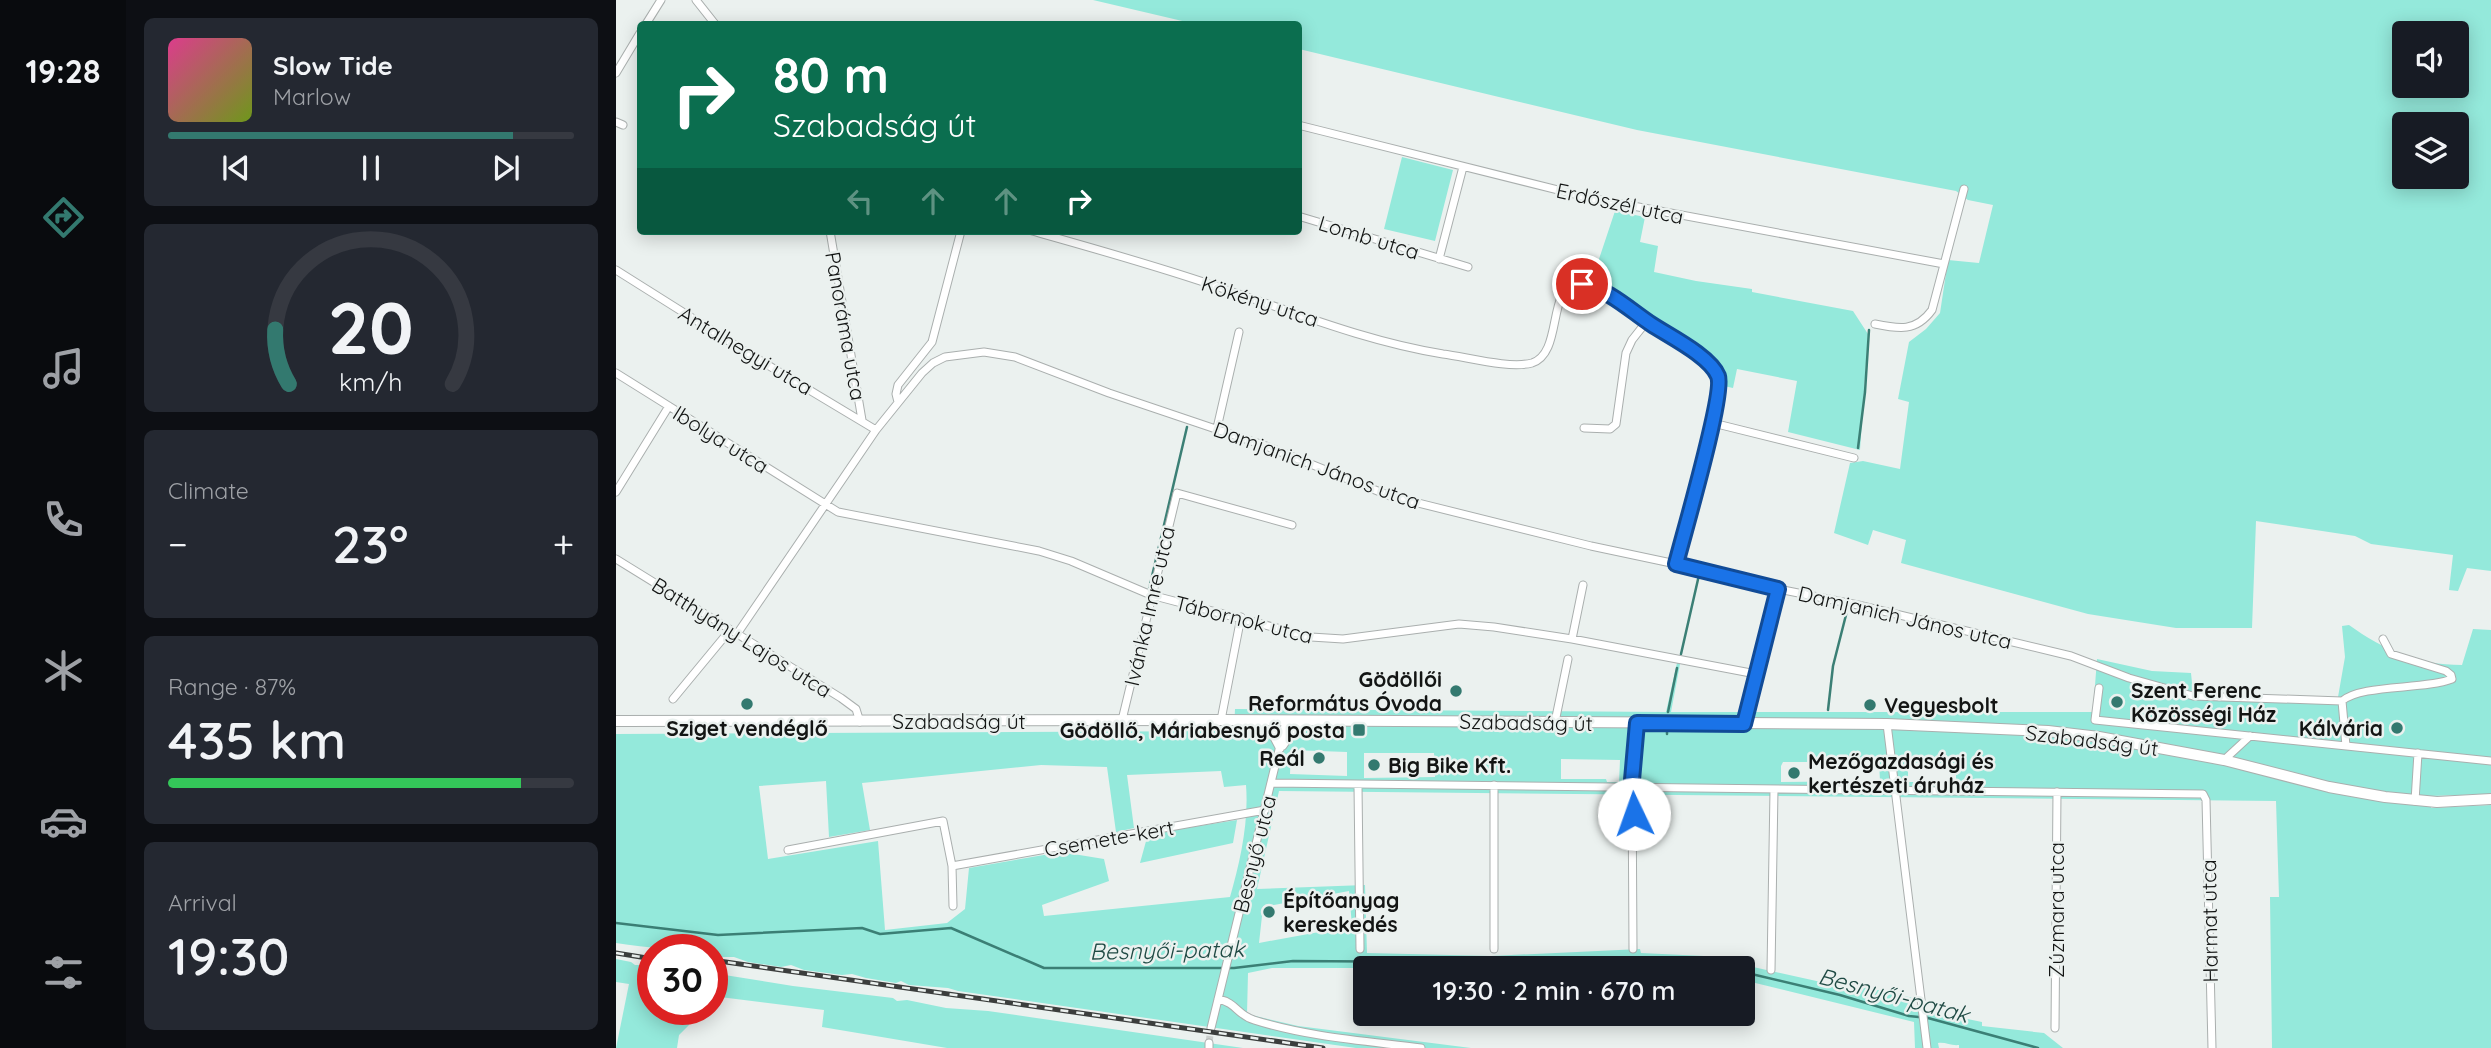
<!DOCTYPE html>
<html lang="en">
<head>
<meta charset="utf-8">
<style>
	:root { --surface:#171b24; --page:#242831; --text:#f1f3f6; --muted:#9ea1a6; --line:#363941; --accent:#33796f }
	body { margin:0; font-family:Quicksand,sans-serif; background:var(--page); color:var(--text); height:100vh; display:flex; flex-direction:column; font-size:26px; white-space:nowrap }
	* { box-sizing:border-box; margin:0 }
	p { font-size:23px; color:var(--muted) }
	.icon { flex:none; width:38px; height:38px; fill:none; stroke:currentColor; stroke-width:2; stroke-linecap:round; stroke-linejoin:round }
	.map { position:relative; flex:1; overflow:hidden }
	.panel { display:flex; flex-direction:column; gap:18px; padding:18px; background:#0d0f14; width:490px }
	.panel>* { flex:none }
	.top-card { position:absolute; left:21px; top:21px; width:665px; height:214px; border-radius:7px; box-shadow:0 4px 18px #0003; background:#0b6e4f; color:#fff; overflow:hidden }
	.tools { position:absolute; left:1776px; top:21px; display:grid; gap:14px }
	.tools a { display:grid; place-items:center; width:77px; height:77px; border-radius:7px; background:var(--surface); box-shadow:0 4px 18px #0003; font-size:35px }
	.speed { position:absolute; left:21px; top:934px; display:flex; gap:14px; font-size:35px; font-weight:700; text-align:center }
	.speed>* { display:grid; place-content:center; width:91px; height:91px; border-radius:50%; background:var(--surface); box-shadow:0 4px 18px #0003; line-height:1 }
	.speed .limit { border:10px solid #d22; background:#fff; color:#111 }
	.pin { position:absolute; display:grid; place-items:center; width:60px; height:60px; color:#fff; margin:-30px; border:4px solid #fff; border-radius:50%; box-shadow:0 2px 7px #0007 }
	.me { position:absolute; width:77px; margin:-38px; rotate:357deg; stroke-linejoin:round; filter:drop-shadow(0 0 5px #0008) }
	.turn { display:flex; align-items:center; gap:24px; height:147px; padding:0 21px; font-size:32px }
	.turn .icon { width:91px; height:91px; stroke-width:2.5 }
	.turn b { display:block; font-size:49px; line-height:60px }
	.lanes { display:flex; align-items:center; height:66px; padding:0 21px; background:#0003; justify-content:center; gap:35px; direction:ltr }
	.lanes .off { opacity:.35 }
	.big { font-size:52px; font-weight:600; line-height:1.1 }
	.panel .widget { flex:1; display:flex; flex-direction:column; justify-content:center; gap:10px; min-width:0; padding:0 24px; border-radius:10px; background:var(--page) }
	.panel .dial { align-items:center; gap:0 }
	.dial svg { height:182px; overflow:visible; fill:none; stroke:var(--line); stroke-width:7; stroke-linecap:round; text-anchor:middle }
	.dial text { fill:var(--text); stroke:none }
	.song { display:flex; align-items:center; gap:21px }
	.cover { width:84px; height:84px; border-radius:10px; background:linear-gradient(135deg,hsl(330 70% 55%),hsl(80 70% 35%)) }
	.played { height:7px; border-radius:4px; background:linear-gradient(90deg,var(--accent) 85%,var(--line) 85%) }
	.keys { display:flex; justify-content:space-around; direction:ltr }
	.heat { display:flex; justify-content:space-between; align-items:center; font-size:38px; direction:ltr }
	.charge { height:10px; border-radius:5px; background:linear-gradient(90deg,#34c759 87%,var(--line) 0) }
	.trip { position:absolute; left:737px; top:956px; width:402px; height:70px; border-radius:7px; background:var(--surface); box-shadow:0 4px 18px #0003; font-weight:600; line-height:70px; text-align:center }
	main { display:flex; flex:1; min-height:0 }
	.tab-bar { display:flex; flex-direction:column; width:126px; justify-content:space-around; align-items:center; background:#090b0e; color:var(--muted) }
	.tab-bar .icon { width:49px; height:49px }
	.tab-bar .selected { color:var(--accent) }
	.tab-bar b { font-size:32px; color:var(--text) }
	.map>svg:first-child { display:block }
	.green { fill:#94e9db; fill-rule:evenodd }
	.lines { fill:none; stroke-linecap:round; stroke-linejoin:round }
	.stream { stroke:#3b7f75; stroke-width:2.5 }
	.street-tunnel { stroke:#cbd0ce; stroke-width:7; stroke-dasharray:7 3.5; stroke-linecap:butt }
	.street-casing { stroke:#aaafae; stroke-width:9 }
	.primary-casing { stroke:#aaafae; stroke-width:12 }
	.street { stroke:#fff; stroke-width:7 }
	.primary { stroke:#fff; stroke-width:10 }
	.rail-casing { stroke:#3b3e3d; stroke-width:5 }
	.rail { stroke:#ebf1ef; stroke-width:2.5; stroke-dasharray:8; stroke-linecap:butt }
	.route-casing { stroke:#114b97; stroke-width:18 }
	.route { stroke:#1a73e8; stroke-width:12 }
	.poi-dot { fill:#33796f; stroke:#ebf1ef; stroke-width:2.5 }
	.labels { text-anchor:middle; dominant-baseline:central; stroke-width:5; stroke-linejoin:round; paint-order:stroke }
	.street-label { font-size:21px; fill:#131514; stroke:#ebf1ef }
	.poi-label { font-size:21px; font-weight:bold; fill:#131514; stroke:#ebf1ef; text-anchor:start }
	.water-label { font-size:23px; font-style:italic; fill:#1f4a44; stroke:#ebf1ef }
</style>
</head>
<body>
<main>
<nav class="tab-bar">
<b>19:28</b>
<svg class="icon selected" aria-label="directions" viewBox="0 0 24 24"><path d="M12 3l9 9-9 9-9-9zM9 14v-3h6M13 9l2 2-2 2"/></svg>
<svg class="icon" aria-label="music" viewBox="0 0 24 24"><path d="M9 18V5l10-2v13"/><circle cx="6" cy="18" r="3"/><circle cx="16" cy="16" r="3"/></svg>
<svg class="icon" aria-label="phone" viewBox="0 0 24 24"><path d="M5 4h4l2 5-3 2q2 4 5 5l2-3 5 2v4C11 20 4 13 5 4z"/></svg>
<svg class="icon" aria-label="climate" viewBox="0 0 24 24"><path d="M12 3v18M4 7l16 10M4 17L20 7"/></svg>
<svg class="icon" aria-label="car" viewBox="0 0 24 24"><path d="M5 17H2v-5l4-1 3-4h7l3 4 3 1v5h-3M9 17h6M6 11h13"/><circle cx="7" cy="17" r="2"/><circle cx="17" cy="17" r="2"/></svg>
<svg class="icon" aria-label="filters" viewBox="0 0 24 24"><path d="M4 7h16M4 17h16"/><circle cx="9" cy="7" r="2"/><circle cx="15" cy="17" r="2"/></svg>
</nav>
<section class="panel">
<div class="widget">
<div class="song"><i class="cover"></i><div><b>Slow Tide</b><p>Marlow</p></div></div>
<div class="played"></div>
<div class="keys"><svg class="icon" aria-label="previous" viewBox="0 0 24 24"><path d="M18 5L8 12l10 7zM5 5v14"/></svg><svg class="icon" aria-label="pause" viewBox="0 0 24 24"><path d="M8 5v14M16 5v14"/></svg><svg class="icon" aria-label="next" viewBox="0 0 24 24"><path d="M6 5l10 7-10 7zM19 5v14"/></svg></div>
</div>
<div class="widget dial"><svg viewBox="0 0 100 80">
<path d="M14 69A42 42 0 1 1 86 69"/>
<path d="M14 69A42 42 0 0 1 8 45" stroke="#33796f"/>
<text x="50" y="56" font-size="32" font-weight="700">20</text>
<text x="50" y="72" font-size="11">km/h</text>
</svg></div>
<div class="widget"><p>Climate</p>
<div class="heat"><a>−</a><b class="big">23°</b><a>+</a></div>
</div>
<div class="widget"><p>Range · 87%</p><b class="big">435 km</b><div class="charge"></div></div>
<div class="widget"><p>Arrival</p><b class="big">19:30</b></div>
</section>
<div class="map">
<svg width="1875" height="1048" viewBox="0 0 1875 1048">
	<rect width="100%" height="100%" fill="#ebf1ef"/>
	<path class="green" d="M477,0H1875V571L1851,568L1842,591L1833,590L1837,555L1755,544L1739,536L1640,521L1636,628H1560L1472,614L1285,563L1290,540L1257,530L1252,545L1218,533L1234,463L1247,461L1284,469L1293,402L1282,399L1293,342L1310,329L1324,313L1332,260L1363,263L1377,205L1352,200L1340,191L1021,130L683,49L682,24H579ZM1788,33H1841V86H1788ZM1788,124H1841V177H1788Z
		M786,157L837,170L819,241L768,229Z
		M999,211L1029,217L1024,242L1042,246L1038,272L1080,281L1136,289V292L1237,311L1252,334L1244,450L1172,432L1181,381L1121,369L1117,388L1108,386L1097,363L989,288L981,285L978,274Z
		M1733,625C1768,650 1801,665 1846,665L1857,629L1875,630V794L1814,796L1815,808L1875,805V1048H1656L1654,897H1663L1660,801L663,791L641,889L749,885L751,953L875,956L1024,949L1025,953L1088,956L1232,988V983L1297,998L1298,1008L1366,1022V1026L1428,1033L1447,1048H1343V1045C1335,1046 1330,1042 1322,1043L1323,1048H1299L1298,1022L1127,980V968H656L632,973L631,1014L682,1026L855,1048H740L342,991L332,988L293,985L285,981L280,983L250,978L236,974L226,975L188,970L175,965L165,967L132,962L118,957H96V950C63,950 32,948 0,943V734L618,731L619,709L1050,712L1061,663L1064,664L1055,712H1477L1481,659L1536,671L1575,673L1577,693L1722,697L1729,657L1726,626ZM675,750L731,752V776L674,774ZM748,753H818L819,777L748,778ZM945,759L1004,760L1003,782H991L990,779H945ZM1167,762H1263L1264,781L1165,782V766ZM1292,763H1340V782H1292ZM425,765L491,767L500,832L518,828L511,775L605,771L608,787L630,785C633,822 624,862 614,897L428,916L426,905L493,881L488,859L445,852L353,868L349,909L331,923L269,930L262,841L152,859L143,786L210,781L213,837L254,830L246,783ZM733,891L736,926L643,943L647,907Z
		M621,820L617,843L524,863L532,834Z
		M0,959L15,962L19,965H37V1010H76L73,1025L63,1035L61,1048H0L13,984L0,982Z
		M96,973L177,986L277,998L281,1001L291,1000L330,1008L372,1011L627,1048H331L206,1027L208,1010L96,996Z"/>
	<g class="lines">
		<path class="stream" d="M1242,448L1249,392L1253,330
			M533,589L571,427
			M1065,654L1083,575
			M1212,710L1217,666L1231,611
			M1052,712L1061,668
			M1051,734V731
			M0,923L102,935L246,928L264,934L335,928L428,968H618L677,961L1009,963C1047,961 1075,958 1112,968
			M1127,972L1224,995L1293,1016L1312,1018L1422,1048"/>
		<path class="street-tunnel" d="M593,1043L595,1028"/>
		<g class="street-casing">
			<path id="street" d="M80,0L99,24
				M30,24L45,0
				M0,73L24,33
				M0,122L7,125
				M682,125L974,198L1328,264
				M682,216L852,267
				M214,231L246,420
				M416,231C480,249 545,267 608,289C680,313 752,342 827,354C851,357 893,369 916,363C947,353 931,289 960,284C983,280 1007,305 1025,317C1046,331 1089,352 1101,374C1111,392 1068,534 1060,564
				M823,259L847,167
				M0,270L135,355L260,430
				M1259,324C1283,329 1300,332 1316,310L1348,189
				M0,373L222,512L423,551L455,561L535,595L695,637L727,639L843,624L878,627L956,639L1140,674
				M282,402L280,394L282,385L316,342L345,231
				M1097,423L1238,458
				M601,428L623,332
				M968,428L994,429L1000,424L1010,353L1016,340L1031,321
				M0,492L53,406
				M0,559L225,698L240,709L244,722
				M121,634L260,430L306,373L317,363L329,357L368,352L399,357L493,393L650,446L774,496L975,546L1060,564L1162,589L1242,605L1455,656L1513,678L1577,696L1726,701
				M956,639L967,585
				M1483,688L1479,720L1875,761
				M57,699L114,630
				M1726,701C1745,684 1808,690 1836,679L1835,675L1830,671L1775,654L1767,639
				M1726,701L1730,746
				M506,720L561,493L676,525
				M605,720L625,617
				M637,721L655,732L664,749
				M939,722L952,659
				M1127,724L1162,589
				M1271,724L1311,1048
				M667,746L676,733L694,721
				M1608,760L1634,736
				M656,783L1587,794L1590,800L1596,1048
				M878,785V949
				M742,786L744,949
				M1799,801L1802,753
				M172,850L327,821L336,866
				M337,906L336,866L649,810
				M1017,949L1016,780L1021,723
				M1155,970L1158,790
				M602,999C621,1003 621,1015 638,1020C691,1037 750,1041 805,1048
				M595,1028L670,721
				M1439,1028L1441,792
				M593,1048V1043"/>
		</g>
		<g class="primary-casing">
			<path id="primary" d="M0,721L605,720L1271,724L1432,731L1483,737L1608,760L1713,787L1769,797L1821,802L1875,799"/>
		</g>
		<use href="#street" class="street"/>
		<use href="#primary" class="primary"/>
		<g class="rail-casing">
			<path id="rail" d="M0,953L37,959
				M96,960L707,1048"/>
		</g>
		<use href="#rail" class="rail"/>
	</g>
	<g class="lines">
		<g class="route-casing">
			<path id="route" d="M966,284C992,289 1014,310 1035,324C1053,336 1094,356 1102,376C1109,393 1067,536 1060,564L1162,589L1128,724L1021,723L1016,780L1018,814"/>
		</g>
		<use href="#route" class="route"/>
	</g>
	<g class="poi-dot">
		<circle cx="840" cy="691" r="7"/>
		<circle cx="1501" cy="702" r="7"/>
		<circle cx="131" cy="704" r="7"/>
		<circle cx="1254" cy="705" r="7"/>
		<circle cx="1781" cy="728" r="7"/>
		<rect x="736" y="723" width="14" height="14" rx="3.5"/>
		<circle cx="703" cy="758" r="7"/>
		<circle cx="758" cy="765" r="7"/>
		<circle cx="1178" cy="773" r="7"/>
		<circle cx="653" cy="912" r="7"/>
	</g>
	<g class="labels">
		<g class="street-label">
			<text transform="translate(1004 203) rotate(12)">Erdőszél utca</text>
			<text transform="translate(753 237) rotate(17)">Lomb utca</text>
			<text transform="translate(644 301) rotate(18)">Kökény utca</text>
			<text transform="translate(230 326) rotate(80)">Panoráma utca</text>
			<text transform="translate(130 350) rotate(31)">Antalhegyi utca</text>
			<text transform="translate(105 439) rotate(32)">Ibolya utca</text>
			<text transform="translate(701 465) rotate(20)">Damjanich János utca</text>
			<text transform="translate(533 606) rotate(-77)">Ivánka Imre utca</text>
			<text transform="translate(1289 617) rotate(13)">Damjanich János utca</text>
			<text transform="translate(628 619) rotate(14)">Tábornok utca</text>
			<text transform="translate(126 637) rotate(32)">Batthyány Lajos utca</text>
			<text x="343" y="721">Szabadság út</text>
			<text transform="translate(910 722) rotate(1)">Szabadság út</text>
			<text transform="translate(1476 740) rotate(7)">Szabadság út</text>
			<text transform="translate(493 838) rotate(-10)">Csemete-kert</text>
			<text transform="translate(638 854) rotate(-76)">Besnyő utca</text>
			<text transform="translate(1440 910) rotate(-90)">Zúzmara utca</text>
			<text transform="translate(1593 921) rotate(-91)">Harmat utca</text>
		</g>
		<g class="poi-label">
			<text x="826" y="679" text-anchor="end">Gödöllői<tspan x="826" dy="24">Református Óvoda</tspan></text>
			<text x="1515" y="690">Szent Ferenc<tspan x="1515" dy="24">Közösségi Ház</tspan></text>
			<text x="1268" y="705">Vegyesbolt</text>
			<text x="131" y="728" text-anchor="middle">Sziget vendéglő</text>
			<text x="1767" y="728" text-anchor="end">Kálvária</text>
			<text x="729" y="730" text-anchor="end">Gödöllő, Máriabesnyő posta</text>
			<text x="689" y="758" text-anchor="end">Reál</text>
			<text x="1192" y="761">Mezőgazdasági és<tspan x="1192" dy="24">kertészeti áruház</tspan></text>
			<text x="772" y="765">Big Bike Kft.</text>
			<text x="667" y="900">Építőanyag<tspan x="667" dy="24">kereskedés</tspan></text>
		</g>
		<g class="water-label">
			<text transform="translate(551 950) rotate(-1)">Besnyői-patak</text>
			<text transform="translate(1278 995) rotate(15)">Besnyői-patak</text>
		</g>
	</g>
</svg>
<div class="tools">
<a><svg class="icon" aria-label="sound" viewBox="0 0 24 24"><path d="M4 9h4l5-4v14l-5-4H4zM17 9q2 3 0 6"/></svg></a>
<a><svg class="icon" aria-label="layers" viewBox="0 0 24 24"><path d="M12 4l9 5-9 5-9-5zM3 14l9 5 9-5"/></svg></a>
</div>
<div class="speed"><div class="limit">30</div></div>
<div class="pin" style="left:966px;top:284px;background:#d93025"><svg class="icon" aria-label="arrive" viewBox="0 0 24 24"><path d="M6 21V4h12l-3 4 3 4H6"/></svg></div>
<svg class="me" style="left:1018px;top:814px" viewBox="-20 -20 40 40"><circle r="19" fill="#fff"/><path d="M0-13L10 11 0 6-10 11z" fill="#1a73e8"/></svg>
<div class="trip">19:30 · 2 min · 670 m</div>
<div class="top-card">
<div class="turn"><svg class="icon" aria-label="right" viewBox="0 0 24 24"><path d="M7 20v-9h11M14 6l5 5-5 5"/></svg><div><b>80 m</b>Szabadság út</div></div>
<div class="lanes"><svg class="icon off" aria-label="left" viewBox="0 0 24 24"><path d="M17 20v-9H6M10 6l-5 5 5 5"/></svg><svg class="icon off" aria-label="ahead" viewBox="0 0 24 24"><path d="M12 20V5M6 11l6-6 6 6"/></svg><svg class="icon off" aria-label="ahead" viewBox="0 0 24 24"><path d="M12 20V5M6 11l6-6 6 6"/></svg><svg class="icon" aria-label="right" viewBox="0 0 24 24"><path d="M7 20v-9h11M14 6l5 5-5 5"/></svg></div>
</div>
</div>
</main>
</body>
</html>
